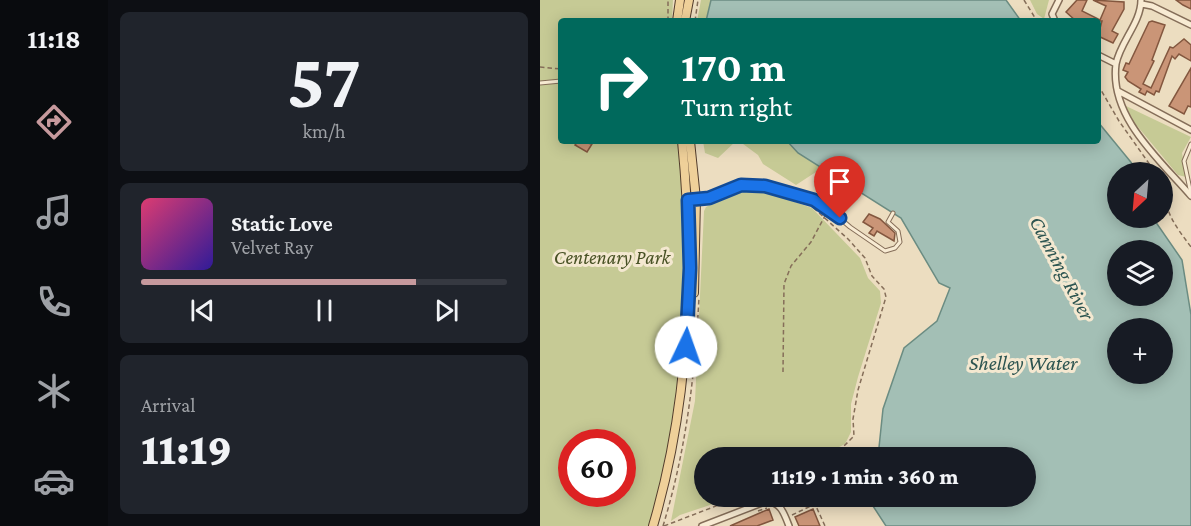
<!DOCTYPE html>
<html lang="en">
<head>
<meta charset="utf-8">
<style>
	:root { --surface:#171b24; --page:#20242c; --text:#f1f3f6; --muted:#9ea1a6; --line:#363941; --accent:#c6999d }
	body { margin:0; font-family:"Crimson Pro",serif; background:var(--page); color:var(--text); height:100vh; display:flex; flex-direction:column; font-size:22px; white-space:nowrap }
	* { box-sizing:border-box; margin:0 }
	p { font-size:20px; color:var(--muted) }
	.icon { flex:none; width:33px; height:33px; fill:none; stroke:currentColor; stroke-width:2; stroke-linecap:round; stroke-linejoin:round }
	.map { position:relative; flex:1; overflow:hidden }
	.side { display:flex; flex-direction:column; gap:12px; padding:12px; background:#0d0f14; width:432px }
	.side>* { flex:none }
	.top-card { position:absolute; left:18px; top:18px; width:543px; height:126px; border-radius:6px; box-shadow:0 3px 15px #0003; background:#00695c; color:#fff; overflow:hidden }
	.needle { width:39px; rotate:206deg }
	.controls { position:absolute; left:567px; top:162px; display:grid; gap:12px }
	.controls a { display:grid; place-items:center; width:66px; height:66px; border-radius:50%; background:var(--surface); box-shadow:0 3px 15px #0003; font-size:30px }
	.speed { position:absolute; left:18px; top:429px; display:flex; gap:12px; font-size:30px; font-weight:700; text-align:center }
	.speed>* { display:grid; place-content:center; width:78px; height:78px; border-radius:50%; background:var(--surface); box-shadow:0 3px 15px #0003; line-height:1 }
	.speed .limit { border:9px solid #d22; background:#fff; color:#111 }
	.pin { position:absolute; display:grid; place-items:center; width:51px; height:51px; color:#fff; margin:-62px -26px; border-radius:50% 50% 50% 0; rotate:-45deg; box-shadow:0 0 6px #0007 }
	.pin .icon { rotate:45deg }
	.me { position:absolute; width:66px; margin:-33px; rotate:3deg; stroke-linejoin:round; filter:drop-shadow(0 0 4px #0008) }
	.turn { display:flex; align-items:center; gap:21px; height:126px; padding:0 24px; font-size:27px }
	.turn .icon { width:78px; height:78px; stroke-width:2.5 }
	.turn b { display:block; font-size:42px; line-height:51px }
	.big { font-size:45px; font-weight:800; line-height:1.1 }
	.side .widget { flex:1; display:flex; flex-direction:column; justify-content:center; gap:9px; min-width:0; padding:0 21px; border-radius:9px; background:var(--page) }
	.side .dial { align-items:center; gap:0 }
	.dial b { font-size:78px; line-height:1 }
	.song { display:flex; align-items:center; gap:18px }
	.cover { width:72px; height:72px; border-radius:9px; background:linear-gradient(135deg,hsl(340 70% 55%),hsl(250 70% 35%)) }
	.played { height:6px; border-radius:3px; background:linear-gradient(90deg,var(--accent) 75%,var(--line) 75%) }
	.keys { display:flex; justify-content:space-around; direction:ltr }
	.trip { position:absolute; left:154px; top:447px; width:342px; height:60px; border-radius:30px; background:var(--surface); box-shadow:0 3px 15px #0003; font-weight:800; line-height:60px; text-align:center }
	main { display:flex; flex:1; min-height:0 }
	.menu { display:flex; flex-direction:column; width:108px; justify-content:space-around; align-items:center; background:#090b0e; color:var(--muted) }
	.menu .icon { width:42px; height:42px }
	.menu .active { color:var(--accent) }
	.menu b { font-size:27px; color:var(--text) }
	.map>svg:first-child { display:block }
	.green { fill:#c6ca95; fill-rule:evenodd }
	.water { fill:#a3bfb5; stroke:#6b8c82; stroke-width:1.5; fill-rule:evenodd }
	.building { fill:#ca9577; stroke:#83573f; stroke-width:1.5 }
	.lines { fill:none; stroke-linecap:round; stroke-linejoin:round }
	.lane-casing { stroke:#856e59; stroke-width:5 }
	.street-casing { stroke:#856e59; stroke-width:8 }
	.primary-casing { stroke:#533d2d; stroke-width:10 }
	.path { stroke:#856e59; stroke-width:1.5; stroke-dasharray:4.5 3; stroke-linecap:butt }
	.lane { stroke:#f8ebd3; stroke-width:3 }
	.street { stroke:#f8ebd3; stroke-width:5 }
	.primary { stroke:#efd099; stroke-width:8 }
	.route-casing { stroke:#114b97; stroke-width:15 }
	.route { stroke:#1a73e8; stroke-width:10 }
	.labels { text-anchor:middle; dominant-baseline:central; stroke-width:6; stroke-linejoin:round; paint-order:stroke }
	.park-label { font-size:20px; font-style:italic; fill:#485124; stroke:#f4e8d0 }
	.water-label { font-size:21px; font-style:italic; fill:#2c5450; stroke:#f4e8d0 }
</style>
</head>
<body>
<main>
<nav class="menu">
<b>11:18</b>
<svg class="icon active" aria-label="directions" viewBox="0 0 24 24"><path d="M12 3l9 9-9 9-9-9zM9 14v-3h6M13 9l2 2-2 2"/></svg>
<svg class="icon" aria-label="music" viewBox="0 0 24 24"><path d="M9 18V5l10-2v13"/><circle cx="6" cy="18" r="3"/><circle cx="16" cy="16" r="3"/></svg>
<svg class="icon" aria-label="phone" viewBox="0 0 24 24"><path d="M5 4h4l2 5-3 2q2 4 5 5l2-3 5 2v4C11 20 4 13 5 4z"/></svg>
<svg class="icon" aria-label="climate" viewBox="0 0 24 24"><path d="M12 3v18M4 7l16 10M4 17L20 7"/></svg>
<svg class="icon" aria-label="car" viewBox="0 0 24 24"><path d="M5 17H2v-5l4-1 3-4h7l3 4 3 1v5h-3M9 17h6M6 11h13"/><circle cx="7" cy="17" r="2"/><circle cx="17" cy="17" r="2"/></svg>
</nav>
<section class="side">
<div class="widget dial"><b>57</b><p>km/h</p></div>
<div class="widget">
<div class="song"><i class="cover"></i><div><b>Static Love</b><p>Velvet Ray</p></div></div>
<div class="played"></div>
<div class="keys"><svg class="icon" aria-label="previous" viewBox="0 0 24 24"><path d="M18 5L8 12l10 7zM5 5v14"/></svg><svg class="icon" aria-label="pause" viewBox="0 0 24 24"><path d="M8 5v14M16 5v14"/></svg><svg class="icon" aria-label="next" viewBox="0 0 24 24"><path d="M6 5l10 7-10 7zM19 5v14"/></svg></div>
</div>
<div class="widget"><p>Arrival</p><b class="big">11:19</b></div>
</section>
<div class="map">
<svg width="651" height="526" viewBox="0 0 651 526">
	<rect width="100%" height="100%" fill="#ecddc0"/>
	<path class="green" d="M0,0H133L132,21H21V141H139C152,269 145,402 109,526H0ZM32,442H82V494H32Z
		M161,0H171L166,21H157Z
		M490,0H509L504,19L497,14Z
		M586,106L651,137L642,153L646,177L638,175L593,121Z
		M163,141H196L178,158L165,153Z
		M199,141H247L258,153L282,168L256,185L223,164L218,155Z
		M206,190L229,193L272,208L320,258L328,278L340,291L341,303L318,377L311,404V432L305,444L280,457L165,458V496L194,497L140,515L131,521L155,401L164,211L166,207L194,193Z"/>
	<path class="water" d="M171,0H466L481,21H166Z
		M558,122L599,172H578V218H613L642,260L651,315V526H346L333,506L334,497L486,496V458L338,457L343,409L364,348L397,321L410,288L399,283L361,218L258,153L247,141H558ZM578,250H622V296H578ZM578,328H622V374H578Z"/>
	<path class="building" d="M537,0H547L542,11L560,20L566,6L553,0L584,2V9L572,31L578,34L573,43L558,36L562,21H536L526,12Z
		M636,0H651V9L643,5Z
		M612,21L625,25L612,60L614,61L603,84L611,88L630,47L633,48L644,39L651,45V61L639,54L635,59L632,56L619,92L616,91L614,95L607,91L605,95L599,92L601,89L588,81L585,77L588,72L583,70L586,63L589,64L609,22Z
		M651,68V107L648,106L644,114L629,106Z
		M38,141L52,144L47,152L35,145Z
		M293,190L308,198L302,208L290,201Z
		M329,214L340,219L355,233L354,241L337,231L334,236L329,233L333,228L323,222Z
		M229,509L233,520L217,526H190Z
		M273,509L280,526H259L255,517Z"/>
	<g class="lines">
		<g class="lane-casing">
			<path id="lane" d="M0,83L21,81
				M651,194L644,161L651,144
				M148,200L169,198L201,185L243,189L274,200L289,209L310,227L345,251L355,248L360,242L358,231L348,222L353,213"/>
		</g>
		<g class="street-casing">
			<path id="street" d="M601,0C601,23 580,42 576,64C569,117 620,160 651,196
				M602,4L612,6L651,25
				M515,21L512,14L519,0
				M558,55L576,64
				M578,91L651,130
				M162,526L227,501C241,503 244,513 249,526"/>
		</g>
		<g class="primary-casing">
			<path id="primary" d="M137,21L140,0
				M145,21L149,0
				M150,141L156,199L154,293
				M113,526C150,400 155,271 142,141"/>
		</g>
		<path class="path" d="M484,0L497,21
			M128,21V0
			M155,21L158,0
			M0,67L21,69
			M558,85L579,121L615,172
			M622,190C629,218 634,224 651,247
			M236,193L252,197
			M268,203L308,239L325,258L332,276L344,289L346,297L318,390L313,419L314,436L297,453L287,458
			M164,205L169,203
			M243,372L244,284L251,266L271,242L287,212
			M218,511L227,508
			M252,515L275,504L285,526
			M123,526C146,451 155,375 159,297
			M124,526L202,496"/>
		<use href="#lane" class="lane"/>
		<use href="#street" class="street"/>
		<use href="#primary" class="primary"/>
	</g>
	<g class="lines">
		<g class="route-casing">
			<path id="route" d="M146,347L150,268L148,200L169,198L201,185L225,186L274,200L300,218"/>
		</g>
		<use href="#route" class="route"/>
	</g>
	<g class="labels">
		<g class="park-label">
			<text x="72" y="257">Centenary Park</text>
		</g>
		<g class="water-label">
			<text transform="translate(522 268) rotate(62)">Canning River</text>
			<text x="483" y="363">Shelley Water</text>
		</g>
	</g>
</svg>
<div class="controls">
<a><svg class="needle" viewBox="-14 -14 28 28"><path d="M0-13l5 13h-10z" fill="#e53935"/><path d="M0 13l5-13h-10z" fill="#9ea1a6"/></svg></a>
<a><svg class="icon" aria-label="layers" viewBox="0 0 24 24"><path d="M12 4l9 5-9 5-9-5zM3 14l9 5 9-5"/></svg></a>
<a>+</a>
</div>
<div class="speed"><div class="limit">60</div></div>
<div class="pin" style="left:300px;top:218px;background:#d93025"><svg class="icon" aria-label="arrive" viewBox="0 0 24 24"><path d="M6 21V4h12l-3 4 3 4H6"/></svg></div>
<svg class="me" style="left:146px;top:347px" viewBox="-20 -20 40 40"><circle r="19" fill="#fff"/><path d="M0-13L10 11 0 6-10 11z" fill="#1a73e8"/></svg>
<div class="trip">11:19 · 1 min · 360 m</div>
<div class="top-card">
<div class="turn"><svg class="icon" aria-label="right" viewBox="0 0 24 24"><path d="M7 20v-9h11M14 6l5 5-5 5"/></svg><div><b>170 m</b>Turn right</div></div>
</div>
</div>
</main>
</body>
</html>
